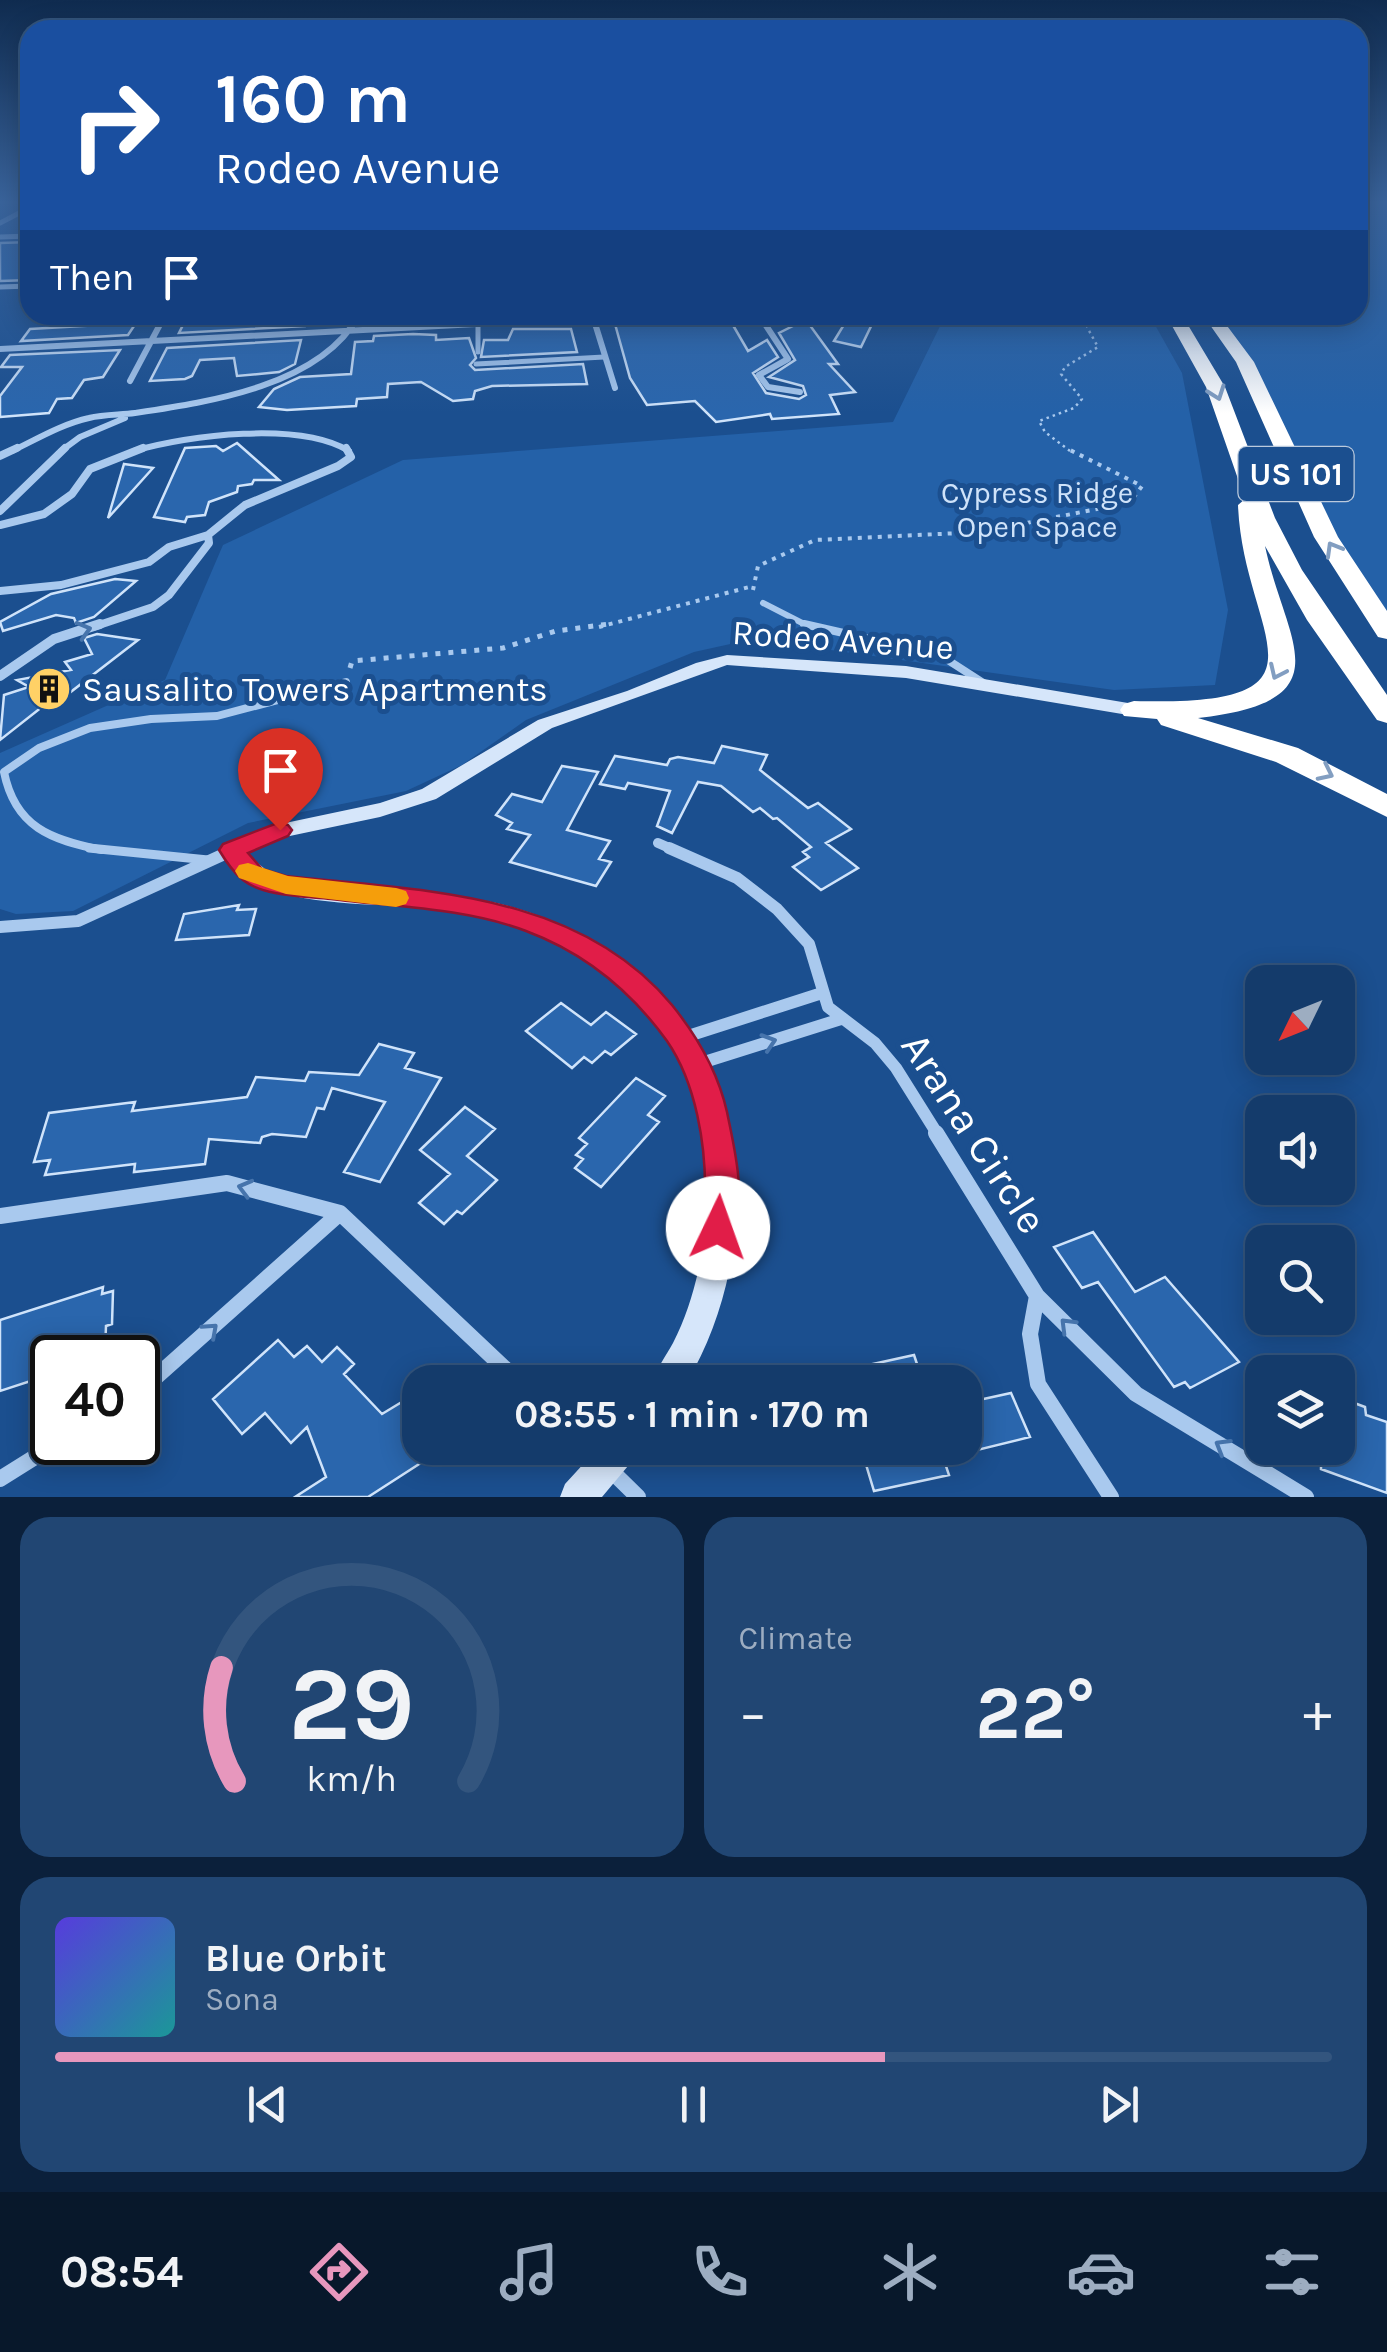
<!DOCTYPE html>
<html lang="en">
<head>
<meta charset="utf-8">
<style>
	:root { --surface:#143b6b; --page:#214673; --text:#f1f3f6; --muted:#9dadc1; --line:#33557e; --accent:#e797bd }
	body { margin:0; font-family:Karla,sans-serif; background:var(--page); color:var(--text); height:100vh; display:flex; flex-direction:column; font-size:38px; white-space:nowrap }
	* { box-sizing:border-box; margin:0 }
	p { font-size:32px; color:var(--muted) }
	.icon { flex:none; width:55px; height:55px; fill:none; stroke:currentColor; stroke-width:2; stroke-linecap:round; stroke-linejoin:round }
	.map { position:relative; height:1497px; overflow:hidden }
	.details { display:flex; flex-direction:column; gap:20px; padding:20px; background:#0b203b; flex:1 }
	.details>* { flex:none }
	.hud { position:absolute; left:20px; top:20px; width:1348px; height:305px; border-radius:30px; box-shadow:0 5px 25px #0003,0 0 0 2px var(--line); background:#1a4fa0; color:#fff; overflow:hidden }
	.needle { width:65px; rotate:227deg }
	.tools { position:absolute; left:1245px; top:965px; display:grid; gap:20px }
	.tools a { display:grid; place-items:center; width:110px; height:110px; border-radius:20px; background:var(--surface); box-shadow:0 5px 25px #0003,0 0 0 2px var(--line); font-size:50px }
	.speed { position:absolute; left:30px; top:1335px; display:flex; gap:20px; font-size:50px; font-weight:700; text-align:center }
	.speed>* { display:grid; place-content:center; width:130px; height:130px; border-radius:50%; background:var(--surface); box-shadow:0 5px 25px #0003,0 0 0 2px var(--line); line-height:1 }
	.speed .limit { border:5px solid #111; border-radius:15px; background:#fff; color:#111 }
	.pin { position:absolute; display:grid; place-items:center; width:85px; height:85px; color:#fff; margin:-102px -42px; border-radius:50% 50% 50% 0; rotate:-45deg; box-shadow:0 0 10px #0007 }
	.pin .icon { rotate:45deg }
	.me { position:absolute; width:110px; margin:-55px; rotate:3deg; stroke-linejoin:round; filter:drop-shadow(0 0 8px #0008) }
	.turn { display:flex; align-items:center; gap:35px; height:210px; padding:0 30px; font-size:45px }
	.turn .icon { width:130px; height:130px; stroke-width:2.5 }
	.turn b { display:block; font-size:70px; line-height:85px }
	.then { display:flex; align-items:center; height:95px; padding:0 30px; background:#0003; gap:20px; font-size:38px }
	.big { font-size:75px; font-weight:700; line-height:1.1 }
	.details .tile { flex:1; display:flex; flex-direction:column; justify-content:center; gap:15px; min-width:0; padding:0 35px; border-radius:30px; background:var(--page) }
	.details .dial { align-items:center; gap:0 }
	.dial svg { height:260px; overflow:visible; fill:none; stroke:var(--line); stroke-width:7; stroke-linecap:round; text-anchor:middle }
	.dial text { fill:var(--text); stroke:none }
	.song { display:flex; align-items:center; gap:30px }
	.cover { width:120px; height:120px; border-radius:15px; background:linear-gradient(135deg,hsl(250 70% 55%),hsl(180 70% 35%)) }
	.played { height:10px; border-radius:5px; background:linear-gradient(90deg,var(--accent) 65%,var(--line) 65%) }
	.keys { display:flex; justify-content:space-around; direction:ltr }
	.heat { display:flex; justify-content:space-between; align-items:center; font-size:55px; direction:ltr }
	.details .tiles { flex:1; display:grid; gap:20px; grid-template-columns:1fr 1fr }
	.tile:last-child { grid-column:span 2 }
	.trip { position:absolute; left:402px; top:1365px; width:580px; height:100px; border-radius:30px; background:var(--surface); box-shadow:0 5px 25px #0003,0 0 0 2px var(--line); font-weight:700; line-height:100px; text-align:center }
	.tabs { display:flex; height:160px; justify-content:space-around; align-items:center; background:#08182b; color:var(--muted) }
	.tabs .icon { width:70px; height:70px }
	.tabs .active { color:var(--accent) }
	.tabs b { font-size:45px; color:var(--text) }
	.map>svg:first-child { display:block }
	.green { fill:#2461a8 }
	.building { fill:#2a66ad; stroke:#cfe3fa; stroke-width:2.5 }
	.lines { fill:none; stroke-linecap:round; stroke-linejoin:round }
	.path-far2 { stroke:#a9c9ee; stroke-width:2.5; stroke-dasharray:2.5 4; stroke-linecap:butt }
	.path-far1 { stroke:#a9c9ee; stroke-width:4; stroke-dasharray:4 6; stroke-linecap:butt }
	.path { stroke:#a9c9ee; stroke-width:5; stroke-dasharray:5 8; stroke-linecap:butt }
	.lane-far3 { stroke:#a9c9ee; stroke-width:5 }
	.lane-far2 { stroke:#a9c9ee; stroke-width:6 }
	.lane-far1 { stroke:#a9c9ee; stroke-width:8 }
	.lane { stroke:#a9c9ee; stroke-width:9 }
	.street-far5 { stroke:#a9c9ee; stroke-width:5 }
	.street-far4 { stroke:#a9c9ee; stroke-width:6 }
	.street-far3 { stroke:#a9c9ee; stroke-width:8 }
	.street-far2 { stroke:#a9c9ee; stroke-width:10 }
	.street-far1 { stroke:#a9c9ee; stroke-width:12 }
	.street { stroke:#a9c9ee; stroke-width:16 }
	.secondary { fill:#d6e6fa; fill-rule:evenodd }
	.highway { fill:#fff; fill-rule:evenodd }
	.oneway { stroke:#829ec1 }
	.oneway2 { stroke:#4674ac }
	.route { fill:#e11d48; stroke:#92132f; stroke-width:2.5 }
	.slow { fill:#f59e0b }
	.labels { text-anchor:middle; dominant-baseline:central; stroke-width:10; stroke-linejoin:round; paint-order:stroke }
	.far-park-label { font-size:30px; fill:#cfe3fa; stroke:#1b4f8f }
	.shield { fill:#1b4f8f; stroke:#bbcadd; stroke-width:2.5 }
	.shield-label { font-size:32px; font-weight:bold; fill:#fff }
	.street-label { font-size:35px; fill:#fff; stroke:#1b4f8f }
	.poi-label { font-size:35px; fill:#fff; stroke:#1b4f8f; text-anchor:start }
	.near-street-label { font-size:42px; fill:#fff; stroke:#1b4f8f }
</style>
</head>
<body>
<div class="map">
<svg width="1387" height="1497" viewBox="0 0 1387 1497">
	<rect width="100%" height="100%" fill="#1b4f8f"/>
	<path class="green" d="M1358,204H1387V631L1251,374L1211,315H1358Z
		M938,315L1150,316L1182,373L1228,610L1215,685L1114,690L753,639L694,652L526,720L462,765L406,791L248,823L73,911L16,914L0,909V753L165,680L223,545L403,460L893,422L943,320Z"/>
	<path class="building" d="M30,242V280L0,281V243Z
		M188,315H308L305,326L179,333Z
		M848,318L874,320L861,347L834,341Z
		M730,320L748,351L767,340L778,357L753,373L766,393L799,399L806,395L803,386L769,377L795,360L779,333L795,325L809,324L838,364H829L855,392L830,395L839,414L772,419L770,414L716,422L695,401L647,405L630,378L615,324Z
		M136,323L128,335L21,341L30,329Z
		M513,329H571L577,352L481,357L484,340H508Z
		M413,334L436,335V340L469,338L476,358L470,365L475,370L583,364L587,384L492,386L475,391L473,399L453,401L421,382L388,384L387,397L357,399L356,406L287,410L259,407L274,389L300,377L351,374L355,342L373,341L374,336Z
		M301,340L295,364L279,372L237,376L234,358L200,360L192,376L185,379L150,381L167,348Z
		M120,350L103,377L84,380L72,398L57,399L49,413L0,417V396L22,367H1L10,355Z
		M237,443L279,480H254L252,484L238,486L237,492L209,502L205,515L187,517L185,522L154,517L185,448L216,446L223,451Z
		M124,464L153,468L108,518Z
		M115,579L136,581L94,617L76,623L74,618L56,615L3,631L0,622L51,594Z
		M97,634L138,640L68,694L61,692L0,740L4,695L29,687L17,680L71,670L65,662L92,654L84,638Z
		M722,746L767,755L760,770L808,808L818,803L851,829L826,843L858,868L821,890L793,867L809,857L803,852L811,847L777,818L773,819L760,808L753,812L721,786L698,782L672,833L657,826L670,791L628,783L625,789L600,784L615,756L667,765L670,759L678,757L714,763Z
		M562,766L598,772L567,830L610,841L599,859L611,862L596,886L510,862L530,835L507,829L512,823L496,815L512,794L542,802Z
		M239,905L237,910L256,909L249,935L176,940L184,914Z
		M561,1003L591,1025L606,1012L636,1034L611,1055L605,1051L592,1063L584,1057L572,1068L526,1031Z
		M379,1044L414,1053L405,1068L441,1078L380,1182L344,1172L385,1102L332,1088L324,1109L317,1108L306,1137L272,1134L262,1137L260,1143L209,1139L205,1164L134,1172L135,1164L45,1175L50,1160L34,1162L49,1113L135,1102L132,1111L247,1097L256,1077L305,1081L309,1072L359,1075Z
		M636,1078L665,1096L648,1115L659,1122L601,1187L575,1168L583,1159L576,1155L587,1144L579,1138Z
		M465,1107L495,1129L467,1156L497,1180L462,1214L457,1211L444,1224L419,1203L450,1174L420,1150Z
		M1093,1232L1135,1292L1165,1277L1239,1362L1190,1388L1185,1382L1174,1387L1098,1282L1082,1288L1054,1247Z
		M103,1287L102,1294L113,1291L112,1324L106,1326L105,1351L84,1358H52V1374L0,1391V1320Z
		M278,1340L294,1357L307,1346L322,1362L337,1347L354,1364L344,1374L382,1414L420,1391V1448H444L368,1497H295L326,1477L307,1427L291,1443L265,1413L242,1434L213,1399Z
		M914,1355L923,1382H877L873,1364Z
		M1011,1393L1030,1437L965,1453V1403Z
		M1338,1397L1365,1407L1366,1415L1387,1422V1493L1321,1469V1448H1338Z
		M861,1448H940L949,1475L874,1491Z"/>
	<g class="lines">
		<path class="path-far2" d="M1070,451L1045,432L1039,421L1074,408L1082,399L1061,374L1065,367L1098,347L1087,327"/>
		<path class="path-far1" d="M753,590L758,566L815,540L981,532L1117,505L1134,497L1142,486L1066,448
			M599,627L753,586"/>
		<path class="path" d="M350,668L352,661L503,648L556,631L609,624"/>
		<path class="lane-far3" d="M478,323V352
			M476,364L604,357"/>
		<path class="lane-far2" d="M763,603L810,627"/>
		<path class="lane-far1" d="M804,624L940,655L985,684
			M102,850C51,840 15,827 4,772L39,748L90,728L151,719L217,716L346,682"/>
		<path class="lane" d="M89,848L208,860"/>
		<path class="street-far5" d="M0,223L23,211
			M0,237L30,236
			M0,287L30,286"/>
		<path class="street-far4" d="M759,315L788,359L759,375L768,387L800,392
			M593,317L615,388
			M0,349L646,315
			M130,381L165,315
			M12,451C37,439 62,424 89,418C104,414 120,415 135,413C209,402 320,386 359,315
			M61,451L80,437L125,418
			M134,451C189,435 299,421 349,451"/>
		<path class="street-far3" d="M0,456L17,448
			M0,511L65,448
			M0,525L44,514L72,494L90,469L143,448
			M208,535L245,505L338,466L351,457L346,448
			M0,591L61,585L149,562L169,547L208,535L209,543L169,595L153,607L93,627"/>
		<path class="street-far2" d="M0,676L54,639L100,624
			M658,843L674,850"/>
		<path class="street-far1" d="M669,848L737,878L777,909L809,944L828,1007L875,1043L896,1068L938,1135
			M0,927L78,921L231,851
			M682,1038L822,993
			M698,1064L841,1019"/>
		<path class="street" d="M936,1133L1037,1296
			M0,1216L227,1183L340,1213L519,1382
			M138,1393L340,1213
			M588,1448L638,1497
			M0,1479L59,1442
			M1111,1497L1038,1384L1030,1334L1037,1296L1136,1394L1306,1497"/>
		<path class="secondary" d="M727,655L906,666L1134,704L1144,710L1134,716L906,678L727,665L552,728L436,799L380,817L285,837L245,853L265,869L290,879C370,892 453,886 531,913C593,934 651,972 689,1027C758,1129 748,1279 687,1382H651C657,1368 666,1356 673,1343C686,1318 694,1291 700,1263C740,1060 623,930 425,908C361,901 258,911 220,851L223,846L271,826L380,803L422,789L538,720L627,691L696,663Z
			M598,1448H638L633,1460L602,1497H560L565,1484Z"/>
		<path class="highway" d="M1166,315H1182L1225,387L1275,518L1302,570L1387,695V723L1377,720L1307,620L1265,546C1285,642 1348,701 1198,718L1298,748L1387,794V817L1276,762L1161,725L1157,719L1124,716L1120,710L1124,704L1134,701C1348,707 1243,637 1238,505L1245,499L1206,387Z
			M1203,315H1219L1254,362L1338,537L1387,611V639L1378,637L1314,537L1236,362Z"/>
	</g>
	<defs><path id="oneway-chevron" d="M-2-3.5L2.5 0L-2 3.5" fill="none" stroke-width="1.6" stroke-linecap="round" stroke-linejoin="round" transform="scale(2.5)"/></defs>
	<g class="oneway">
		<use href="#oneway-chevron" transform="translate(1217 393) rotate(70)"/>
		<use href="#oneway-chevron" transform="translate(1333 549) rotate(-120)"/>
		<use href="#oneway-chevron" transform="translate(1277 672) rotate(115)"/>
		<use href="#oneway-chevron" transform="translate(1326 773) rotate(26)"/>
	</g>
	<g class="oneway2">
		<use href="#oneway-chevron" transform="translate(84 630) rotate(-16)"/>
		<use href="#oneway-chevron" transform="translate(769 1042) rotate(-18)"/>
		<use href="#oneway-chevron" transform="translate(245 1188) rotate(-165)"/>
		<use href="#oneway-chevron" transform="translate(1067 1325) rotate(-135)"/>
		<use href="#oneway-chevron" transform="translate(211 1330) rotate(-42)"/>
		<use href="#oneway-chevron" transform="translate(1222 1446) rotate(-149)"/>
	</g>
	<linearGradient id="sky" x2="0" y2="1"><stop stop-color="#0f2b4f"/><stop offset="0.49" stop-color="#39639b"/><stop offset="1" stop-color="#39639b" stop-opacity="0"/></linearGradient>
	<rect width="1387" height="413" fill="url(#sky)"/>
	<path class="route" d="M280,822L288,825L292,830L288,836L248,853L262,869L286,876C422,891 577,891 672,1005C697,1036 718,1072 727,1112C735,1152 748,1200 730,1239L718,1243L706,1239C699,1223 705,1211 705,1195C706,1145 696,1083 667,1041C631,991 585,953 526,931C465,908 395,907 331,899C305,896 264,897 243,880C234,873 225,860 219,850L223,844Z"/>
	<path class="slow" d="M248,863L288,876L396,888L406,891L409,898L406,904L396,907L286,894L239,878L235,871L239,865Z"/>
	<defs>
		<g id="building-disc" transform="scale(2.25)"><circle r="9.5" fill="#ffd166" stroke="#1b4f8f"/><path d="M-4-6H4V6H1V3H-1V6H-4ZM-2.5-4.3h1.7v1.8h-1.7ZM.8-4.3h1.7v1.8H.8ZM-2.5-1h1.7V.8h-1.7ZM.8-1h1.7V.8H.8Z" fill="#111"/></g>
	</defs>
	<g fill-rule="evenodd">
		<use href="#building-disc" x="49" y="689"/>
	</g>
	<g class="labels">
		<g class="far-park-label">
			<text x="1037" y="493">Cypress Ridge<tspan x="1037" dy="34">Open Space</tspan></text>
		</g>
		<rect class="shield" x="1238.5" y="447" width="115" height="54" rx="8"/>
		<g class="shield-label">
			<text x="1296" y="474">US 101</text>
		</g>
		<g class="street-label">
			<text transform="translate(843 640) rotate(4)">Rodeo Avenue</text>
		</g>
		<g class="poi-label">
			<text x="82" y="689">Sausalito Towers Apartments</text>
		</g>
		<g class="near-street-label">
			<text transform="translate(974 1133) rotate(57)">Arana Circle</text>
		</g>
	</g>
</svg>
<div class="tools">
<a><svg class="needle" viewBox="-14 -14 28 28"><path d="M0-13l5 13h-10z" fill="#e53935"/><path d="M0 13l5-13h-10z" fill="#9dadc1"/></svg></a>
<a><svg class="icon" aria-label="sound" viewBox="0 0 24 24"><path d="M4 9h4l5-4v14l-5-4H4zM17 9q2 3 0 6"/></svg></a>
<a><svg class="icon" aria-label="search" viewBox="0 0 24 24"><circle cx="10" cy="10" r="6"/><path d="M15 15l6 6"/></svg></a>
<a><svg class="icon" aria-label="layers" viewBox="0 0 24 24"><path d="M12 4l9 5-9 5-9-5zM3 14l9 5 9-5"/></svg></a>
</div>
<div class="speed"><div class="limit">40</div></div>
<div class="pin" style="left:280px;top:830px;background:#d93025"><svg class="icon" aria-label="arrive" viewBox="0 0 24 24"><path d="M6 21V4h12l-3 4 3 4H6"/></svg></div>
<svg class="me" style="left:718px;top:1228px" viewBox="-20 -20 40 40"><circle r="19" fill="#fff"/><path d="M0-13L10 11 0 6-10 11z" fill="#e11d48"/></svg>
<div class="trip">08:55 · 1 min · 170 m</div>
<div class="hud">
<div class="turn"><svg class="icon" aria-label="right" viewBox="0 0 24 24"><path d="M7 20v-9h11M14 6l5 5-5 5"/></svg><div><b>160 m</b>Rodeo Avenue</div></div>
<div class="then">Then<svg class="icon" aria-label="arrive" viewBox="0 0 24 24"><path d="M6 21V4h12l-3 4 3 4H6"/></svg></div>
</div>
</div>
<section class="details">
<div class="tiles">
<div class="tile dial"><svg viewBox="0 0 100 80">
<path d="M14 69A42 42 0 1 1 86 69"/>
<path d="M14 69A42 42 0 0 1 10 34" stroke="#e797bd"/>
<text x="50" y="56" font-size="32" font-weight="700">29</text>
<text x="50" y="72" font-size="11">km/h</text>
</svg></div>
<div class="tile"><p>Climate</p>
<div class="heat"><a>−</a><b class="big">22°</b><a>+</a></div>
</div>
<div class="tile">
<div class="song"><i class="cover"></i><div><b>Blue Orbit</b><p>Sona</p></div></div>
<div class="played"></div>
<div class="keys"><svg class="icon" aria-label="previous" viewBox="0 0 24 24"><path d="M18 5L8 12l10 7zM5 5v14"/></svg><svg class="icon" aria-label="pause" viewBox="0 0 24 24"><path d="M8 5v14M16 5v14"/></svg><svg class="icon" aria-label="next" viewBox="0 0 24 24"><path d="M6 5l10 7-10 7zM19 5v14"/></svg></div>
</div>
</div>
</section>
<nav class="tabs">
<b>08:54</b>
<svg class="icon active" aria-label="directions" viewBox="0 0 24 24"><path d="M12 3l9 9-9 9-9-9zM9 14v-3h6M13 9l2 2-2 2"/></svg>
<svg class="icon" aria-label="music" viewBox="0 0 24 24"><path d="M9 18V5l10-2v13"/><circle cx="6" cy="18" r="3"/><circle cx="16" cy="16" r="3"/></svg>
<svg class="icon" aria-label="phone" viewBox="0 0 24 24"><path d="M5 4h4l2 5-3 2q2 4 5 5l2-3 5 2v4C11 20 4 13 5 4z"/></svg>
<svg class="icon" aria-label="climate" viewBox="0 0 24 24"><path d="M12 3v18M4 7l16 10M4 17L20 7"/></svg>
<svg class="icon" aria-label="car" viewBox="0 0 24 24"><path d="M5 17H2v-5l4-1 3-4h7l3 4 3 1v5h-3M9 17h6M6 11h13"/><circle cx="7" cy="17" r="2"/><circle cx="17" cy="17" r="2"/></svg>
<svg class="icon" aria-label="filters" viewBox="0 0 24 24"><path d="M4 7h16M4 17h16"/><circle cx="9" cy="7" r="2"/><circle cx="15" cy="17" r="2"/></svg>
</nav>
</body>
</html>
